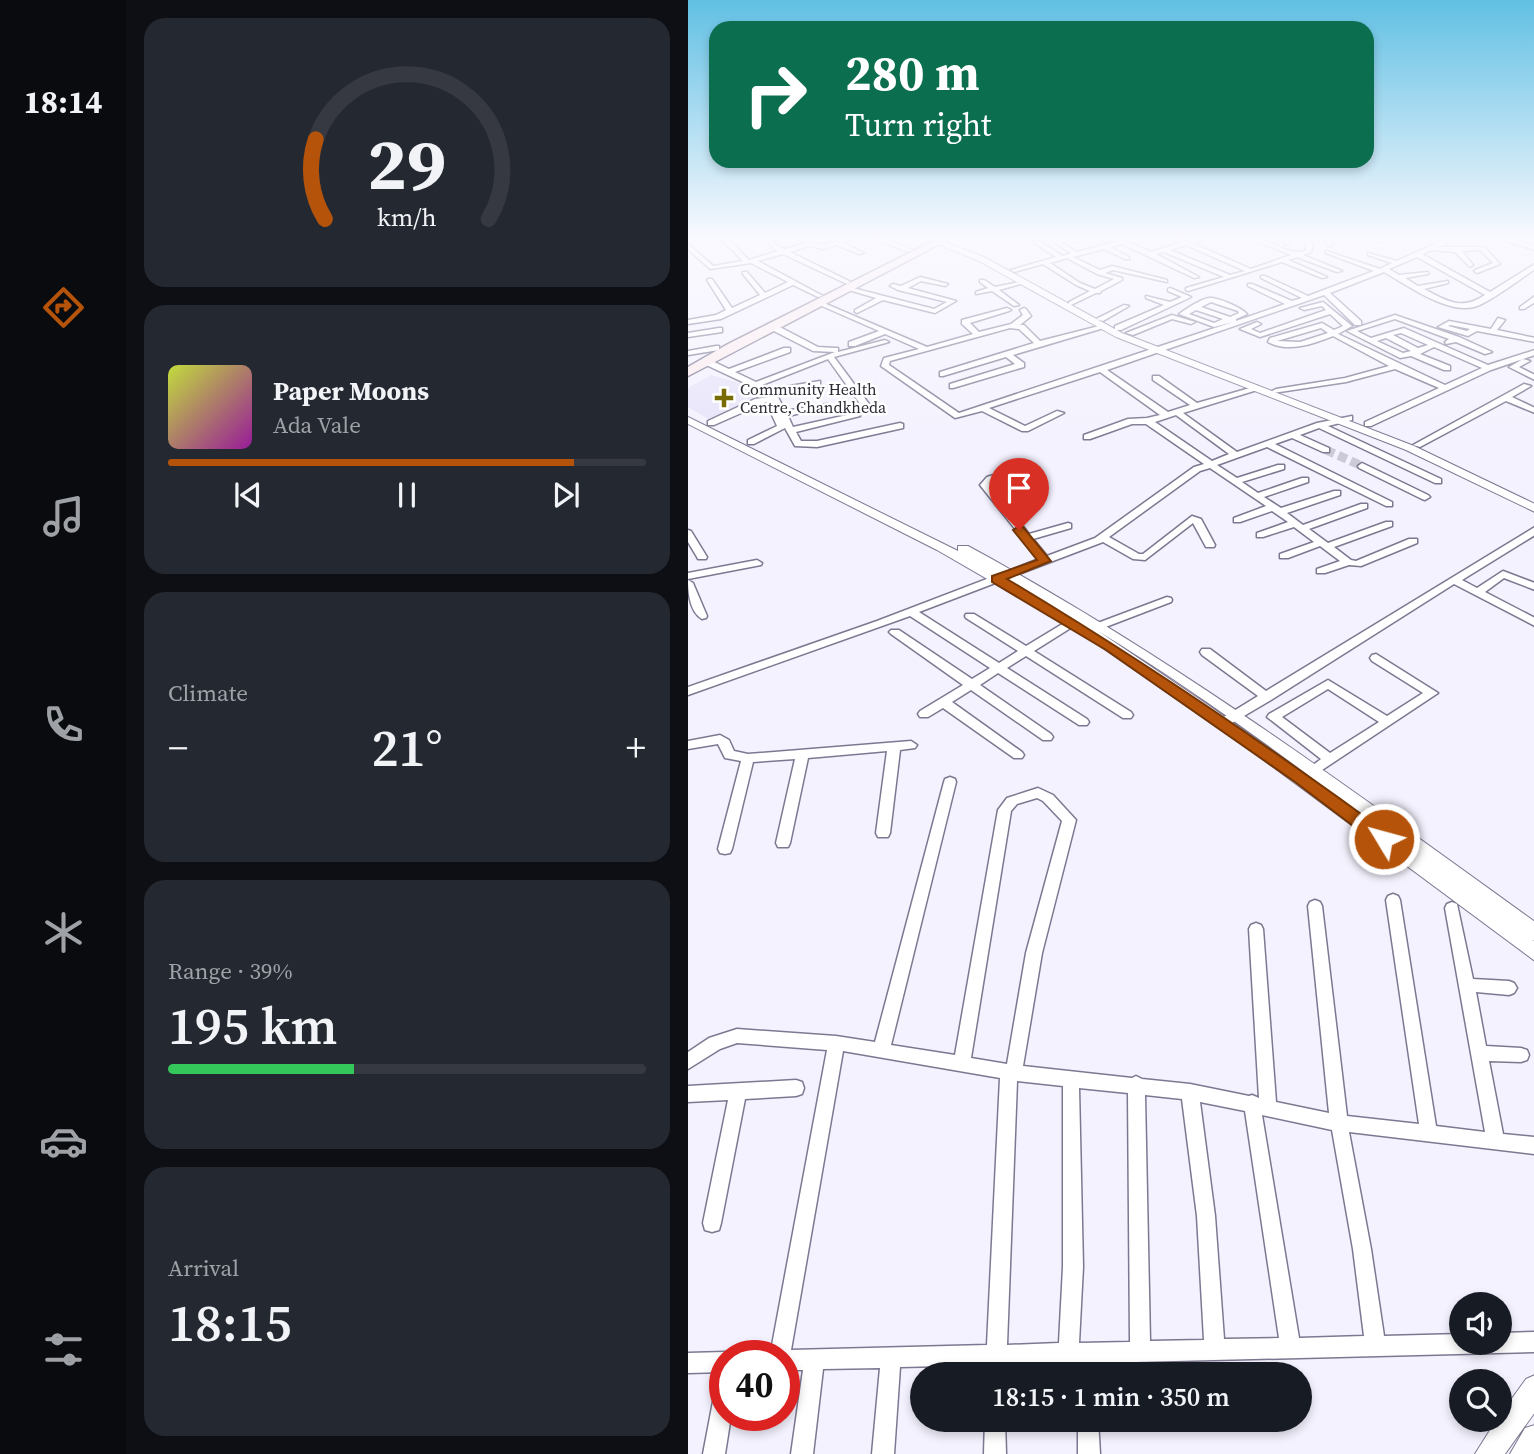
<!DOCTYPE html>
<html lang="en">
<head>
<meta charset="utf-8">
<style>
	:root { --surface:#171b24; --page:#242831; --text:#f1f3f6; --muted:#9ea1a6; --line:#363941; --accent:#b45309 }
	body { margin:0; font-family:"Source Serif 4",serif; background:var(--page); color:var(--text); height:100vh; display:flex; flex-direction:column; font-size:26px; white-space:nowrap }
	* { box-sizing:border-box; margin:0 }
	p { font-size:23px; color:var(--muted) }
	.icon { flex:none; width:38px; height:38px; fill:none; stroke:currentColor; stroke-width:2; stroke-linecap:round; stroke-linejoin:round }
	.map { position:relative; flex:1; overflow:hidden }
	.side { display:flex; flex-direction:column; gap:18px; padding:18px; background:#0d0f14; width:562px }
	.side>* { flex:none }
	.banner { position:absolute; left:21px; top:21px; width:665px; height:147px; border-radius:21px; box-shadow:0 4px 10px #0003; background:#0b6e4f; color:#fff; overflow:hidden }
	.buttons { position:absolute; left:761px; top:1292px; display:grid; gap:14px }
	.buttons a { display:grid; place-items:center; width:63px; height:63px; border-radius:50%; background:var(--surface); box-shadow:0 4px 10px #0003; font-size:35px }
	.speed { position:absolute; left:21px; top:1340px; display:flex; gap:14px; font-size:35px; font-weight:700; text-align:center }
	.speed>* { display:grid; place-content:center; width:91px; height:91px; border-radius:50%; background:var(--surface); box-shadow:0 4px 10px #0003; line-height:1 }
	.speed .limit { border:10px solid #d22; background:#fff; color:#111 }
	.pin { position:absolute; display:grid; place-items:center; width:60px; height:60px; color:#fff; margin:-72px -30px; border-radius:50% 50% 50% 0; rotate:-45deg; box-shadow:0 0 7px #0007 }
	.pin .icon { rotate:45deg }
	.me { position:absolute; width:77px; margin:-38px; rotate:307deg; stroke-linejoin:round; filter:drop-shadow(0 0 5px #0008) }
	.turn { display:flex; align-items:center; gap:24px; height:147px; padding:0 21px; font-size:32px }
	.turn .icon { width:91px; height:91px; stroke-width:2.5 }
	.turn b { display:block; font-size:49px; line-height:60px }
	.big { font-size:52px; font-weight:600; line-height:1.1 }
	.side .card { flex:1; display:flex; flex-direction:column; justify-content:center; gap:10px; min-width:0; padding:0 24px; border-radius:21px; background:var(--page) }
	.side .dial { align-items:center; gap:0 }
	.dial svg { height:182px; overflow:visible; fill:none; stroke:var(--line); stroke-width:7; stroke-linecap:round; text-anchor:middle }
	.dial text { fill:var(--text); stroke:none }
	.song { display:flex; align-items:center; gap:21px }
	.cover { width:84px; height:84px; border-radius:10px; background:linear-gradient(135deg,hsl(70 70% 55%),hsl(300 70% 35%)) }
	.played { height:7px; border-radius:4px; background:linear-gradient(90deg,var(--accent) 85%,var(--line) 85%) }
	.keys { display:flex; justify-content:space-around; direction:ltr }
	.heat { display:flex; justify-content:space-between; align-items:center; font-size:38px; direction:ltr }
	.charge { height:10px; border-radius:5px; background:linear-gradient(90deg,#34c759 39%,var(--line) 0) }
	.trip { position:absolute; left:222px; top:1362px; width:402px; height:70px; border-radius:35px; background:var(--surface); box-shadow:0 4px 10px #0003; font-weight:600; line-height:70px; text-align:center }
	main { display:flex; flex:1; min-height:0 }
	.menu { display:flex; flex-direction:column; width:126px; justify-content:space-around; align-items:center; background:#090b0e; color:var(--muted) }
	.menu .icon { width:49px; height:49px }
	.menu .active { color:var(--accent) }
	.menu b { font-size:32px; color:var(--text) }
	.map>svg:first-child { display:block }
	.built { fill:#e7e4f9 }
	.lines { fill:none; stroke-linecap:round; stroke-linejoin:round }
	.minor-tunnel { stroke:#cccad6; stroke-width:9; stroke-dasharray:9 4.5; stroke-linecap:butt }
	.minor-casing { stroke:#7c7891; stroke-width:3 }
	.tertiary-casing { stroke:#7c7891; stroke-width:2 }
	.secondary-casing { stroke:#7c7891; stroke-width:3 }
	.minor { fill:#fff; fill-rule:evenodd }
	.tertiary { fill:#fff; fill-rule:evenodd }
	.secondary { fill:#fcedf0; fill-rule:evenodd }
	.route { fill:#b45309; stroke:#753606; stroke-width:2 }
	.poi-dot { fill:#786b03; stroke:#fff; stroke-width:2.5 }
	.labels { text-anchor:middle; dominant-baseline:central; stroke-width:5; stroke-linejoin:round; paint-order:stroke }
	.far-poi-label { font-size:16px; fill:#2c2b35; stroke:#fff; text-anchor:start }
</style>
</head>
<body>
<main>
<nav class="menu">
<b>18:14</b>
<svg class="icon active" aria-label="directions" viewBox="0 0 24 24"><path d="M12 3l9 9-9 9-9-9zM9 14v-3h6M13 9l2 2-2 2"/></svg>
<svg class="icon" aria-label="music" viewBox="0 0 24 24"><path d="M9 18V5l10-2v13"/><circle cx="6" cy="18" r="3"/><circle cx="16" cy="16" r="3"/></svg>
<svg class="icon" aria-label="phone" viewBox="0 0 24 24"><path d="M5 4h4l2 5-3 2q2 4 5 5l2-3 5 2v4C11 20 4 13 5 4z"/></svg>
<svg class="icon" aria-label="climate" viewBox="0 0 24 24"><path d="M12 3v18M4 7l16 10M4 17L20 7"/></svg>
<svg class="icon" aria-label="car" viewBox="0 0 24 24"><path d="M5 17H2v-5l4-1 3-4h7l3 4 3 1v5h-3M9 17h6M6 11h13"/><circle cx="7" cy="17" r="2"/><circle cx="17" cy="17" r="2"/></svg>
<svg class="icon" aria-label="filters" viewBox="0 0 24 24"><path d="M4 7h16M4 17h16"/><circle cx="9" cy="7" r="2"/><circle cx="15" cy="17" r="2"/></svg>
</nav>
<section class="side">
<div class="card dial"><svg viewBox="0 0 100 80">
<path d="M14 69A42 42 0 1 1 86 69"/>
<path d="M14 69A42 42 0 0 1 10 34" stroke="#b45309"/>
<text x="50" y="56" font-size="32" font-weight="700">29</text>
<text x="50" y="72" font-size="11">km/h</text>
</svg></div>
<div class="card">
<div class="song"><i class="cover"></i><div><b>Paper Moons</b><p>Ada Vale</p></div></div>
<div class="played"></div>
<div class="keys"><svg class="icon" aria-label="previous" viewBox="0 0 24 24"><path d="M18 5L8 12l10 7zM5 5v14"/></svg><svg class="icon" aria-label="pause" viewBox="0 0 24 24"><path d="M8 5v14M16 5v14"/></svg><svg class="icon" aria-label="next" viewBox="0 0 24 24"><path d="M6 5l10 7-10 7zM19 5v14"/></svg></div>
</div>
<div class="card"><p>Climate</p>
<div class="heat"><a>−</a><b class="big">21°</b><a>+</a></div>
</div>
<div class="card"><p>Range · 39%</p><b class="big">195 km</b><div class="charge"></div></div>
<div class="card"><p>Arrival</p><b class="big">18:15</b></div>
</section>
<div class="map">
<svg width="847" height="1454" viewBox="0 0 847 1454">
	<rect width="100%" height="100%" fill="#f4f2fe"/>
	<path class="built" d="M23,375L51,383L72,393V403L22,420L0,407V388Z"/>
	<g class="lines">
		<path class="minor-tunnel" d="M638,450L674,466"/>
		<g class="minor-casing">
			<path id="minor" d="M31,237H38L61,260L90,251L85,248L75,237H81L89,246L97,249L121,242L136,245L163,237H172L155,243L176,253L171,254L149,245L136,249L121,246L102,252L161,281L162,282L159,284L95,254L70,261L135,296L130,297L105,285L33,319L0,324V320L28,315L38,310L19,280L20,279H24L44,308L72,295L55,274V272H59L77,293L100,282L63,263L22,269L0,249V244L25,266L55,261Z
				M358,237H365L389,252L435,240L463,252L492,243L480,237C487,237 491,240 498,241C505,241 514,237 522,237L504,243L563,269L603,255L559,237C579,237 598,256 617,251L619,245L615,237H621L625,245L623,252L615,255L654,271L649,272L609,257L600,260L639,277L634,278L594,262L500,291L498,290V288L536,277L476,252L468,254L511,277L506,278L434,244L422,247L441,257V259H437L416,249L385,257L412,270L424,266L479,280V282L425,270L417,273L434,278V280L413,291L412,293H408L383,305L381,304V302L402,291L388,285L355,264L326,272L323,270L368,257L347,243V241H351L375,256L383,253ZM498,245L557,271L542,275L482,250ZM379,258L409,274L426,279L407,289L392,283L362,263Z
				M383,237H389L392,241L387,242Z
				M404,237H415L423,240L420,242Z
				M594,237H600L602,245H598Z
				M636,237H642L644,246H640Z
				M686,237H692L695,241L690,242Z
				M711,237H717V238L714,240Z
				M762,237H770L751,247H796L812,264L789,273L786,271L787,270L805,263L792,250L774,251L785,265L782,267L767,252L744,250L734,254L802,292L847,264V269C832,279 801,303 786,307C759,314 719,285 696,272L642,293L673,321V325H667L636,295L419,370L480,412L502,405L465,380V376H471L509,403L569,386V390L495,413L549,452L629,423L664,416V420L640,426L753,479V483H747L631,428L612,435L641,448V452H635L604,438L587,444L704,502V506H698L579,447L529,465L549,478L590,465H596V469L554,482L570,493L614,478H620V482L576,497L593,508L646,491H652V495L599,513L615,525L673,504H679V508L621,529L640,543L698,522H704V526L646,547L663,560L668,561L721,539H729V543L673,566L661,565L637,573H629V569L652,561L632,546L600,558H592V554L626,542L606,527L575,537H569V533L600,522L584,511L552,522H546V518L578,506L522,468L512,471L421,537L451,554H455L504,516L513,519L527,545L526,547H518L505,523L457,560L445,559L415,542L231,612L311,663L330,651L278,618L277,616L278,614H286L338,646L381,620H389L390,622L389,624L346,651L443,712L445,715L443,718H435L338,656L319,668L399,719L401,722L399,725H391L310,673L292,685L363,734L365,737L363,740H355L283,690L264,702L334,752L336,755L334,758H326L255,708L240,717H232L230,714L232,711L275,685L203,634L201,632L203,630H211L284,679L302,668L222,616L0,695V687L189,621L351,559L292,485L299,477L328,468L333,471L305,481L302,485L311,497L347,489V493L315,501L341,534L380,523L383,524V528L345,539L359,556L407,538L506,467L516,464L458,424H444L402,439H396V435L440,419L459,418L472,415L412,372L301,408L337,426L369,411L376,413L340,431H334L294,411L267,418L193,366L196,358L231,349L197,334L167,346H161V342L191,331L127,303V301H131L239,347L285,334L274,324V320L319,308L323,310L321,311L282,323L291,332L323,324L335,315L332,310L336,308L338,309L343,316L332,325H336L352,341L415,325L419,327L325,355L336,363V367L265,388H262V384L327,364L318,357L255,376H252V372L346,343L331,329L322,328L202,361L201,365L271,413L545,322L526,327L491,314C498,309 513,299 521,298C530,297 554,308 559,314L548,319V321L597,304L560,286V284H564L604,301L614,298L573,278V276H577L620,296L686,271L638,253V251L692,269L704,263L680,255V253L709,261ZM729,257L797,295C773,311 759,301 736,289L760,283V281L730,286L717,278L740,274V272L711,275L701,269ZM523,302L550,311L551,313L542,317L513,307ZM508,310L535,319L526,323L501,314ZM488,415L541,454L524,461L467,422Z
				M805,237H815L847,246V250Z
				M232,277L260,284L257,286L233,281L220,288L268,301L247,313L195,300L169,313L167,312V310L188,298L154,288L157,286L246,309L259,302L210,290L202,286L205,284L213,286Z
				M292,280H296L307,287L336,281V283L311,290L331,305L326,306L304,291L288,294V292L300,288L292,282Z
				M482,288L503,297L433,330H427V326L476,305L458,298V296L482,302L494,297L480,291V289Z
				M847,296V302L836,309H832V307Z
				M635,302L664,326L650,334L757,385L794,368L746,347L732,354L762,366V370H756L723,356L712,358L659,331L707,315L771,337L804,352L797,354L768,342L758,344L757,342L761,339L707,319L669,331L683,338L716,328L800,365L847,350V355L803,370L683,426H677V422L751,388L707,369L658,382L585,393L584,391L588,389L657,378L701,366L645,336C625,344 601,353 580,342L582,338L634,323L646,330L655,326L642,314L572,337L552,329L569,322L573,324L563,329L572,333L638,310L634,306L616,310L612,308ZM633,328L640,333L612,342L589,341ZM713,333L740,345L730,348L705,335ZM698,338L723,351L715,353L689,341Z
				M436,305L441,306L415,321L408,319Z
				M484,315L507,322L503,324L484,319L445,335L438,333Z
				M810,318L817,320L809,330L847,338V342L789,331L780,336L750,327L761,321L803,329ZM762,325L782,329L779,331L760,326Z
				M80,324H86L130,347L147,348H150V352L197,340L201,342L146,357L181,404V408H175L140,359L74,385L84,389L132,381V385L88,393L97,411L139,404L143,406L100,416L105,427L168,413L172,416L108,432L113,441H129L212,423L215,424V428L129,447L107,446L97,428L66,444H60V440L89,426L78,402L26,425H20V421L67,399L81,397L80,394L14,363V359H20L41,369L96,348H102V352L47,372L68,382L147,352L125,351L80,328Z
				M31,328H34V332L0,337V333Z
				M28,346H31V350L0,355V351Z
				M835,359L842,361L831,367L847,375V380L821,367Z
				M836,384L843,386L824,397L847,408V413L818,401L732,447L725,445Z
				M674,463L740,495L742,497L737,500L734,499L671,468L670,466Z
				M847,527V535L774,580L789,588L815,571L847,583V590L816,578L797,592L847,618V626L766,584L583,700L544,723H536L534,720L536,717L570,696L514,655L512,652L514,649H522L578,691Z
				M0,530L3,531L19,557L18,559H10L9,557L0,542Z
				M69,560L74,563L73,565L0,579V573Z
				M0,580L5,583L19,616L18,618L14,619C2,612 0,593 0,580Z
				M479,597L483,598L484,600L483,602L415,628L411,629L406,626L407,624Z
				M688,654L750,693L631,772H621L620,769L633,759L579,717L581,714L640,680L699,716L735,693L684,661L682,658L684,655ZM640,689L691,722L642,753L594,717Z
				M32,735L41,740L46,751L60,754L223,741L229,745L227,748L212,750L202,833L200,837H190L188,833L199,751L120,758L102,843L100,847H90L88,843L107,759L65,762L44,849L42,853L37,854L32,853L30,849L53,761L37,758L30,744L0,749V741Z
				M262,777L267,779L268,782L203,1045L267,1055L310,810L319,798L350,788L365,795L388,820L354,953L335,1066L444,1078L448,1076L454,1079L502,1084L561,1096L564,1095L571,1098L561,929L563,925L568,923L573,925L575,929L588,1102L641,1113L620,906L622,902L627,900L632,902L634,906L659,1116L731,1124L698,900L700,896L705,894L710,896L712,900L748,1126L797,1132L757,908L759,904L764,902L769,904L785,979L821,981L826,983L829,988L826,993L821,995L788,992L798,1046L833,1048L839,1050L841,1055L839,1060L833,1062L801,1061L815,1134L847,1137V1154L661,1132L683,1249L696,1336L774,1334V1342H812V1333L847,1332V1352L409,1363V1374H389V1363L319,1365L318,1374H298V1365L212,1367L206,1454H184L192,1368L135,1369L125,1454H103L115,1370H96V1356H82L139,1050L49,1043L32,1049L0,1069V1052L21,1038L49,1029L148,1036L187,1042L256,782L257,779ZM349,798L355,801L374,821L338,953L319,1064L283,1058L323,811L329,804ZM155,1051L312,1078L299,1345L103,1350ZM329,1081L375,1086V1267L371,1343L319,1345ZM391,1088L440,1093L442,1342L391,1343L395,1267ZM457,1095L494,1099L509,1216L516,1340L462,1341ZM512,1102L557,1111L591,1338L536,1339L527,1216ZM574,1115L644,1130L665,1249L676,1336L611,1338Z
				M108,1080L114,1082L116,1088L114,1094L108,1096L57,1099L33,1223L31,1230L24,1232L17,1230L15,1223L40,1100L0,1102V1086Z
				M37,1352L45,1356H37V1372L0,1373V1353Z
				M37,1381V1416H43L37,1454H15L27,1391L30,1384Z
				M297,1419H317L318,1454H296Z
				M390,1419H410L412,1454H390Z"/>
		</g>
		<g class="tertiary-casing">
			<path id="tertiary" d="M183,237H194L226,250L219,252Z
				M244,237L296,257L434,333L726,446L847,504V512L718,450L428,337L291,261L242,241Z
				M0,417L270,551V546H280C483,656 660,787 847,922V941L844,940L847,942V961L565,752L396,635L249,550L0,424ZM410,631C499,685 583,747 666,809L520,705Z
				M847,1375V1412L817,1454H787L809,1419H812V1415L838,1379Z
				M847,1425V1454H822L837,1428Z"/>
		</g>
		<g class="secondary-casing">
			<path id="secondary" d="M253,237H265L0,376V367L40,344Z"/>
		</g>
		<use href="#minor" class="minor"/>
		<use href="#tertiary" class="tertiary"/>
		<use href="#secondary" class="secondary"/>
	</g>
	<linearGradient id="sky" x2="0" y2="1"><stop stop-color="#61c0e3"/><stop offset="0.54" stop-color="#faf9ff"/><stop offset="1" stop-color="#faf9ff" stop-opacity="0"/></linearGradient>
	<rect width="847" height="441" fill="url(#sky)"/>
	<path class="route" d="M331,526L335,527L363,561L319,579C451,658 578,744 702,835L705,839L702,844H689L607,782L418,650L304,582V576L349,560L325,530Z"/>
	<path class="poi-dot" d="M32.5 387.5h7v7h7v7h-7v7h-7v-7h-7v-7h7z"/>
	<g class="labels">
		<g class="far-poi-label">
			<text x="52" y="389">Community Health<tspan x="52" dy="18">Centre, Chandkheda</tspan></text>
		</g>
	</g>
</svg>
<div class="buttons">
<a><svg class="icon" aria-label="sound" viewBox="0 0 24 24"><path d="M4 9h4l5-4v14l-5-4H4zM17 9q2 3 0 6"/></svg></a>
<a><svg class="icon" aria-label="search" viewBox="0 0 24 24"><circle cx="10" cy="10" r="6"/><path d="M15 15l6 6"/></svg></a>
</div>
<div class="speed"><div class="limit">40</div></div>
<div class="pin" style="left:331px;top:530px;background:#d93025"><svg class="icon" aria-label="arrive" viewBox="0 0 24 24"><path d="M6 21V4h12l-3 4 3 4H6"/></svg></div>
<svg class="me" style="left:696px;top:839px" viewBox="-20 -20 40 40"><circle r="17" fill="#b45309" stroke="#fff" stroke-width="3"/><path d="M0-11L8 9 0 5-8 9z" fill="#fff"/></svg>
<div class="trip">18:15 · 1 min · 350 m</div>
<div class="banner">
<div class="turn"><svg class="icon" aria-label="right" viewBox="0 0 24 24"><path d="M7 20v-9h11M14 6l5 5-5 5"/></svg><div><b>280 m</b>Turn right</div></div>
</div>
</div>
</main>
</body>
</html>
